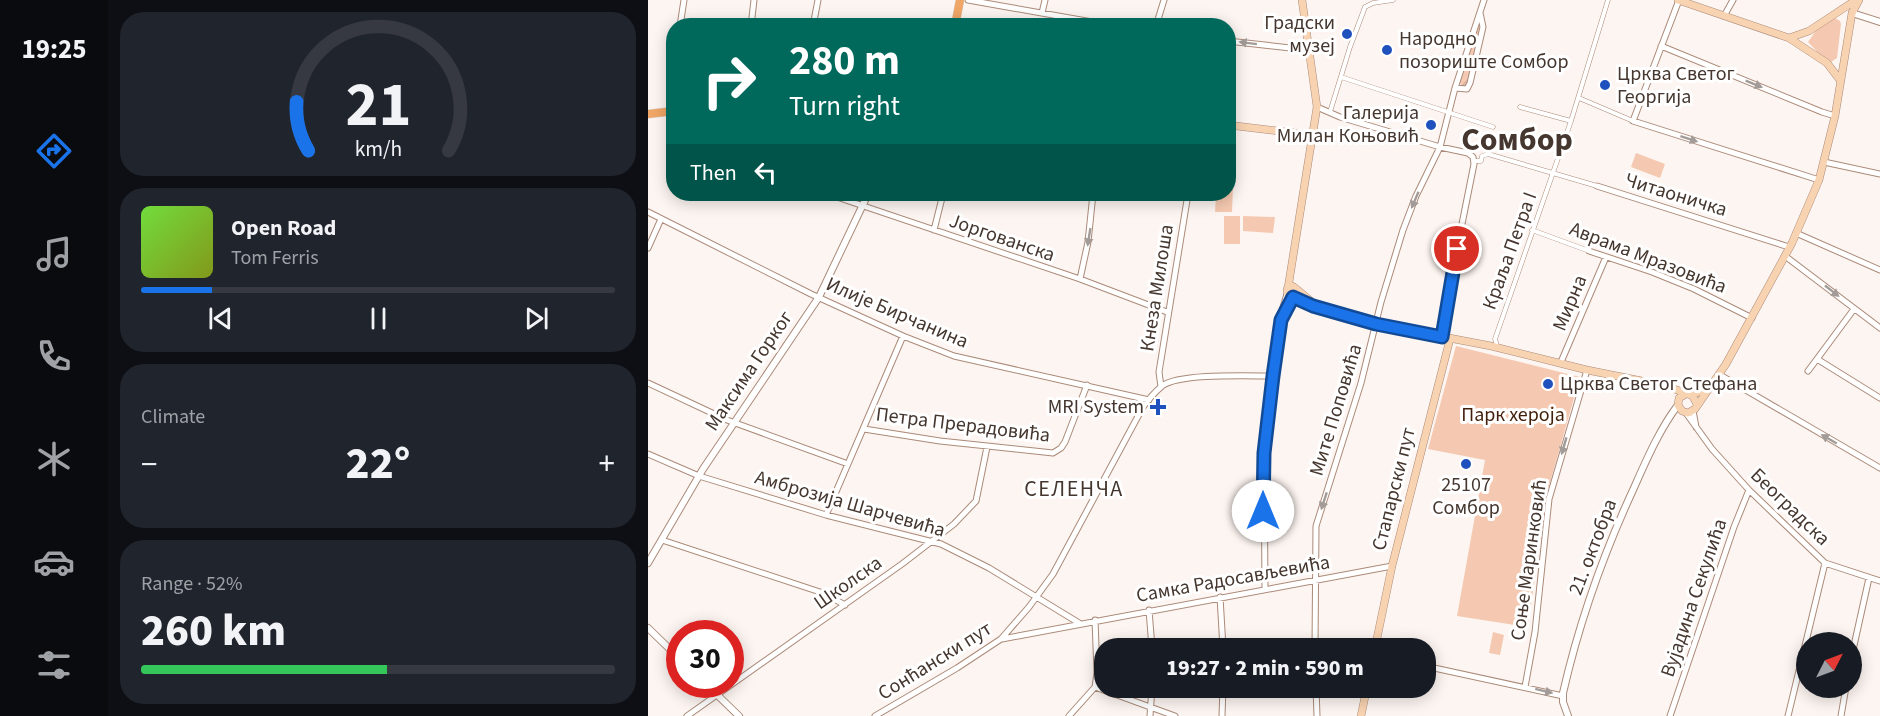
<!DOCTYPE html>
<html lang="en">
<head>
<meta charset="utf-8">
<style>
	:root { --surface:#171b24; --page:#20242c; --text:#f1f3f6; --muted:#9ea1a6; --line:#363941; --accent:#1a73e8 }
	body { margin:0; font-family:"Source Sans 3",sans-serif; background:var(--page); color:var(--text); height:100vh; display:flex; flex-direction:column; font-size:22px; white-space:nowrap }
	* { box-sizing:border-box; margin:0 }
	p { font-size:20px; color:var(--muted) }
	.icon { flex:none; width:33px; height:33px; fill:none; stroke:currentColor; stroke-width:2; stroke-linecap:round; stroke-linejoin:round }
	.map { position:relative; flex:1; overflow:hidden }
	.side { display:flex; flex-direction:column; gap:12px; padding:12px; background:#0d0f14; width:540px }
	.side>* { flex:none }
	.guide { position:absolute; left:18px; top:18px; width:570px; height:183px; border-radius:24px; box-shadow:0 3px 15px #0003; background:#00695c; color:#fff; overflow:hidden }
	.needle { width:39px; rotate:48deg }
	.controls { position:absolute; left:1148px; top:632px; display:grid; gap:12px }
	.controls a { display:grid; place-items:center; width:66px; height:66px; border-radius:50%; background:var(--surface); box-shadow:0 3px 15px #0003; font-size:30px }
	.speed { position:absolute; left:18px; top:620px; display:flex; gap:12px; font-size:30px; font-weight:700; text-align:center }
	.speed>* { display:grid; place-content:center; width:78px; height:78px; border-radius:50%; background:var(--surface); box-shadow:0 3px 15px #0003; line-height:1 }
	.speed .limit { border:9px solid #d22; background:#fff; color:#111 }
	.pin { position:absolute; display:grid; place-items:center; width:51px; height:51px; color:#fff; margin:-26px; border:3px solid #fff; border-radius:50%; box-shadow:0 2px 6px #0007 }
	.me { position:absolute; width:66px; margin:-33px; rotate:0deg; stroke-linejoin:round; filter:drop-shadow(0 0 4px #0008) }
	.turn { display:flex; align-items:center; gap:21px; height:126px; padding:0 24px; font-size:27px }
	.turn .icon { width:78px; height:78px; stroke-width:2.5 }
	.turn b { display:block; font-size:42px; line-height:51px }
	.then { display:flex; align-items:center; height:57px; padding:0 24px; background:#0003; gap:12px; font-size:22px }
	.big { font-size:45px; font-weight:800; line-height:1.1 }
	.side .tile { flex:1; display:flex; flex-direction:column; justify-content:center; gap:9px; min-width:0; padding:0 21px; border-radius:24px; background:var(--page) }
	.side .dial { align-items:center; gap:0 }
	.dial svg { height:156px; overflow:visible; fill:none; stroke:var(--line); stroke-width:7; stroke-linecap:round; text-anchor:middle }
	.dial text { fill:var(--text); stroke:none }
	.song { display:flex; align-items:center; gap:18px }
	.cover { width:72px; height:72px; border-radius:9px; background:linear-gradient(135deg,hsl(100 70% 55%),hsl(70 70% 35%)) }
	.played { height:6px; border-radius:3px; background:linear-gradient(90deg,var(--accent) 15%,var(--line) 15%) }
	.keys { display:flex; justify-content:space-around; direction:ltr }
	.heat { display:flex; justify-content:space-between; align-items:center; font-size:33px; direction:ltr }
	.charge { height:9px; border-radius:4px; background:linear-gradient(90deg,#34c759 52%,var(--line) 0) }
	.trip { position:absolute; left:446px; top:638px; width:342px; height:60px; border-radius:24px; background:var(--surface); box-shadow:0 3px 15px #0003; font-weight:800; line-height:60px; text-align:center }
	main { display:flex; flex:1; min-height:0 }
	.menu { display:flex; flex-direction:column; width:108px; justify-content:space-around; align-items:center; background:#090b0e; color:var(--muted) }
	.menu .icon { width:42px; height:42px }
	.menu .on { color:var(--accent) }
	.menu b { font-size:27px; color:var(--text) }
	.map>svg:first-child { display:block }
	.park { fill:#f5c9b1 }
	.garden { fill:url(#garden-furrows) }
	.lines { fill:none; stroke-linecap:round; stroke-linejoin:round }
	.pedestrian-casing { stroke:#ab8a79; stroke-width:5 }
	.minor-casing { stroke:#ab8a79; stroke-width:7 }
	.tertiary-casing { stroke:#ab8a79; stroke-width:8 }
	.secondary-casing { stroke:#ab8a79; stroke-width:8 }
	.primary-casing { stroke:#d6d3d1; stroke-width:9 }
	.pedestrian { stroke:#fff; stroke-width:4 }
	.minor { stroke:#fff; stroke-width:5 }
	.tertiary { stroke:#fff; stroke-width:6 }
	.secondary { stroke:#f8d3b2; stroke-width:7 }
	.primary { stroke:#f0a666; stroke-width:8 }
	.oneway { fill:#a29b97 }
	.route-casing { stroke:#114b97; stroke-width:15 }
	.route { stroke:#1a73e8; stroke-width:10 }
	.poi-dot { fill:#1f51be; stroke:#fff; stroke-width:2 }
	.labels { text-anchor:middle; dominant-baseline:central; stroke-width:6; stroke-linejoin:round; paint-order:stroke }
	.poi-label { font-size:20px; fill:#45372f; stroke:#fff; text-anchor:end }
	.street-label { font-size:20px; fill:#45372f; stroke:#fff }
	.park-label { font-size:20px; fill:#411f0a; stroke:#fff }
	.quarter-label { font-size:22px; letter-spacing:1.5px; fill:#45372f; stroke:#fff }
	.town-label { font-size:32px; font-weight:bold; fill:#45372f; stroke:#fff }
</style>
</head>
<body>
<main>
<nav class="menu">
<b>19:25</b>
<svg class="icon on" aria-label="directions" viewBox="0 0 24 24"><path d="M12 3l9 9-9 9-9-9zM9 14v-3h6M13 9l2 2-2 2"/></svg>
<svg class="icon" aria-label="music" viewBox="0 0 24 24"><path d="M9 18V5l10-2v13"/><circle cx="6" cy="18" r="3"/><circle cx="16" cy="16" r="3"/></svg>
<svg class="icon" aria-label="phone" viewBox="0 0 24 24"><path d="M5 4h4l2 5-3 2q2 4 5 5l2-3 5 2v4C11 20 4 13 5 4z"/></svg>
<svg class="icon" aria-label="climate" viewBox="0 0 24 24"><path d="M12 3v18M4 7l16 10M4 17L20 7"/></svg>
<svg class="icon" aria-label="car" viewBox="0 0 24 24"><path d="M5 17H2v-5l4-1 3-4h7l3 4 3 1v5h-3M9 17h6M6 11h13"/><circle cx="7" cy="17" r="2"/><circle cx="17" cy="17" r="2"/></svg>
<svg class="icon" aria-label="filters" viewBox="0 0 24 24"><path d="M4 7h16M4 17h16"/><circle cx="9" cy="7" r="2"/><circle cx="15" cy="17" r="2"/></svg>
</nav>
<section class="side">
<div class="tile dial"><svg viewBox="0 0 100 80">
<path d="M14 69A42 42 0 1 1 86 69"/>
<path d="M14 69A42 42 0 0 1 8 44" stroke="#1a73e8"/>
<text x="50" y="56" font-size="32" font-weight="700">21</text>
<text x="50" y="72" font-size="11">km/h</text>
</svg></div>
<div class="tile">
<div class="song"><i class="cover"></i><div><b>Open Road</b><p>Tom Ferris</p></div></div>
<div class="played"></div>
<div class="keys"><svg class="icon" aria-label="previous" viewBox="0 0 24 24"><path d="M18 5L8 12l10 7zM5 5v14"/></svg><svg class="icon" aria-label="pause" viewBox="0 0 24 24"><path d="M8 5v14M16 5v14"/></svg><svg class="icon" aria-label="next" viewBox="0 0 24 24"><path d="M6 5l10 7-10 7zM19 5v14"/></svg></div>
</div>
<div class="tile"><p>Climate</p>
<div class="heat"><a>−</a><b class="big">22°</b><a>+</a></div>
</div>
<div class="tile"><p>Range · 52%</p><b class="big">260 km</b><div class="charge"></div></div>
</section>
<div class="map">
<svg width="1232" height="716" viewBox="0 0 1232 716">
	<defs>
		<pattern id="garden-furrows" width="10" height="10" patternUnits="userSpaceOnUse" patternTransform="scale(1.5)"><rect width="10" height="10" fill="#f5c9b1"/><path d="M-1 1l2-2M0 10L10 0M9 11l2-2" fill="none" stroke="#d3ad99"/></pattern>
	</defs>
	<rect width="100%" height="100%" fill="#fdf5f1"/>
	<path class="park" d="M1187,18L1192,21L1193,24L1189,58L1183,62L1175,58L1160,42L1169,29Z
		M988,153L1017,164L1012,178L983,167Z
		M581,187H585L584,212H567L568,194H580Z
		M576,216H592V244H576Z
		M595,216L627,217L625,233L595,231Z
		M808,346L932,377L899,493L880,627L809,616L837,460L780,449Z
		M845,632L856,635L852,655L841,653Z"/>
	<path class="garden" d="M830,26L833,28L821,83L817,86H814L811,82Z"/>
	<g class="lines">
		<g class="pedestrian-casing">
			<path id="pedestrian" d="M693,77L845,127
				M931,98L985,121
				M872,107L923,121
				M682,112L702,47L717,7L725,3L745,0
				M826,161H833L834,156L840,154L949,186
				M884,230L941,251
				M849,346L847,339L923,121L960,0"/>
		</g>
		<g class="minor-casing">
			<path id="minor" d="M320,0L467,26
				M1031,0L985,121L1171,180
				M394,13L397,0
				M1076,16L1085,0
				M32,26L36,0
				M103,26L106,0
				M165,26L170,0
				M508,26L516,0
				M580,41L661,50
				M1013,46L1174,112L1187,116
				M807,88L819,89L822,83L835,27L832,13
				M669,107L692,117L792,147L820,153L825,157L826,164L796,314L794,337
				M21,111L26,71
				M1176,162L1232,174
				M949,186L1141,247
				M180,194L432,279L519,312
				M0,212L163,294L255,336L306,356L501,400
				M286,230L295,194
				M1148,233L1232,270
				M0,248L13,219
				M941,251L1004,272L1046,289L1104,318
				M1137,256L1232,328
				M432,279L440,242L445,194
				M1206,309L1169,359L1232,398
				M636,316L645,297
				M913,362L958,257
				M1160,371L1169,359
				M1072,375L1232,468
				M0,383L79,420L200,464
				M513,387L511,372L540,194
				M1045,411L1048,427
				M1038,413L1064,449L1101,490L1177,563L1232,581
				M216,429L292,441L405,453L413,448L417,442L439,385
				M0,454L51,476L178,515L293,544L341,568L431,623
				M178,515L255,336
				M14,540L175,593L197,605
				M617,588L616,453L633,314L639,294
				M572,597L575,648
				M501,610L504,648
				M354,639L744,566
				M667,648L668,526L713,383L733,302L755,230L768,196L792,147L807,88L836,0
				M1203,659L1221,578
				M777,666L915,696
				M447,687L527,716
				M668,687L669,716
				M877,687L887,632L901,499L939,370
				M39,716L254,564L306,524L328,501L339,447
				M227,716L309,668L353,639L381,607L405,574L495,407C500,400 507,392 514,386C532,373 600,376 625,376
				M421,716L447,687L449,673L447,620
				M502,716L504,687
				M574,716L575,687
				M1022,716L1086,527L1101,490
				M1140,716L1177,563
				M1193,716L1198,687"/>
		</g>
		<g class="tertiary-casing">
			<path id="tertiary" d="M1204,13L1232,22
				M0,563L55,469L171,297L220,194
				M0,628L32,659
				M58,684L91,716
				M920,716L915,702V693C931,623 955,555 985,490C998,461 1011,430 1030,405"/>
		</g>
		<g class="secondary-casing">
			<path id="secondary" d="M1030,0L1141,38L1179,63L1192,80
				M1141,38L1161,31L1208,0
				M580,125L664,135
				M644,286L639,289L640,296L645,297L649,293
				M646,287L663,301
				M640,288L669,107L654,0
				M647,297L665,306L728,324L843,346L939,370L1014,385L1044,395L1049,404
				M1038,394L1031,398L1030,405L1034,411L1040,413L1047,409L1078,364L1144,243L1171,180L1187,116L1204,13L1211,0
				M1042,395L1062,388
				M727,648L744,566L802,339
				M713,716L719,687"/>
		</g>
		<g class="primary-casing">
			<path id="primary" d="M307,26L312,0
				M0,114L26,111"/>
		</g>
		<use href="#pedestrian" class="pedestrian"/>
		<use href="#minor" class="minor"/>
		<use href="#tertiary" class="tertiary"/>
		<use href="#secondary" class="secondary"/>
		<use href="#primary" class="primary"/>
	</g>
	<defs><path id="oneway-solid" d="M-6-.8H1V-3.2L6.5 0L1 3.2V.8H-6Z" transform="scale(1.5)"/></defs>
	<g class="oneway">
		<use href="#oneway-solid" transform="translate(600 43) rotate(-173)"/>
		<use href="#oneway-solid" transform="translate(1106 84) rotate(22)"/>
		<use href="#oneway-solid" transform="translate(1041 139) rotate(18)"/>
		<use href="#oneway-solid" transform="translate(767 200) rotate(113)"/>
		<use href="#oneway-solid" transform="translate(441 237) rotate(99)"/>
		<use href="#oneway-solid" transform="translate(1184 291) rotate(38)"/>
		<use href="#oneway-solid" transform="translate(1181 439) rotate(-150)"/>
		<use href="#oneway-solid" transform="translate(916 446) rotate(106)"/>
		<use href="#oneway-solid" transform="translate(676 501) rotate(108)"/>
		<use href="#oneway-solid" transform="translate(896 691) rotate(14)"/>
	</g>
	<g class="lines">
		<g class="route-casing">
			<path id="route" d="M615,511L616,453L625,376L633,320L645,297L665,306L728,324L794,337L809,249"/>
		</g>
		<use href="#route" class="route"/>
	</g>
	<g class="poi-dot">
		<circle cx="699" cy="34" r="6"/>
		<circle cx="739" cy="50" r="6"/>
		<circle cx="957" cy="85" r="6"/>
		<circle cx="783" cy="125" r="6"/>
		<circle cx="900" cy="384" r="6"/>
		<path d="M507 398h6v6h6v6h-6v6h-6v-6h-6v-6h6z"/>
		<circle cx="818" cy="464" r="6"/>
	</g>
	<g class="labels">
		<g class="poi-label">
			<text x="687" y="23">Градски<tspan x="687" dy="23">музеј</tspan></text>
			<text x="751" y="39" text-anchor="start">Народно<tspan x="751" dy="23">позориште Сомбор</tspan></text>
			<text x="969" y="74" text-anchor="start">Црква Светог<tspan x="969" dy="23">Георгија</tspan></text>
			<text x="771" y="113">Галерија<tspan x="771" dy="23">Милан Коњовић</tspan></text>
			<text x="912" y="384" text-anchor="start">Црква Светог Стефана</text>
			<text x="496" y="407">MRI System</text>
			<text x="818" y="485" text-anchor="middle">25107<tspan x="818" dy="23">Сомбор</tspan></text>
		</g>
		<g class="street-label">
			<text transform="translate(1028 195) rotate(17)">Читаоничка</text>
			<text transform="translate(354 238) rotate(19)">Јоргованска</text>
			<text transform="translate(862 251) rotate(-70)">Краља Петра I</text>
			<text transform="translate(1000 258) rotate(21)">Аврама Мразовића</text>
			<text transform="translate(509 288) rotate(-81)">Кнеза Милоша</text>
			<text transform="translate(922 303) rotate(-67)">Мирна</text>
			<text transform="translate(249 313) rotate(23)">Илије Бирчанина</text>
			<text transform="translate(101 371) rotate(-56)">Максима Горког</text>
			<text transform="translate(688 410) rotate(-73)">Мите Поповића</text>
			<text transform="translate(315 425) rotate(7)">Петра Прерадовића</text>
			<text transform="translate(746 489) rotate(-76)">Стапарски пут</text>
			<text transform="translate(202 504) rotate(16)">Амброзија Шарчевића</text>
			<text transform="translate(1142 507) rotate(44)">Београдска</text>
			<text transform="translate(945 547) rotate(-69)">21. октобра</text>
			<text transform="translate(881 560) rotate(-82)">Соње Маринковић</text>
			<text transform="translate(585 579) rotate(-10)">Самка Радосављевића</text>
			<text transform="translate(200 583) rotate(-35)">Школска</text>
			<text transform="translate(1046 598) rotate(-71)">Вујадина Секулића</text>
			<text transform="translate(287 661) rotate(-32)">Сонћански пут</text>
		</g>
		<g class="park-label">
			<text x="865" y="415">Парк хероја</text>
		</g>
		<g class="quarter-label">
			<text x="426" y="489">СЕЛЕНЧА</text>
		</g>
		<g class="town-label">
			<text x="869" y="140">Сомбор</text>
		</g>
	</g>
</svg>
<div class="controls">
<a><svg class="needle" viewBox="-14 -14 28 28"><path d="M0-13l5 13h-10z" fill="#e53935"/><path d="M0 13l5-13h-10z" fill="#9ea1a6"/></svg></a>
</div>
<div class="speed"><div class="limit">30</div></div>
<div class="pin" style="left:809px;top:249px;background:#d93025"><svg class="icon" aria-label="arrive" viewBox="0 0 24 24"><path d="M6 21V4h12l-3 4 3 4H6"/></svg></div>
<svg class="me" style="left:615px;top:511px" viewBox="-20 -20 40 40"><circle r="19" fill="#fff"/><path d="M0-13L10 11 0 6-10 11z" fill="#1a73e8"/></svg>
<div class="trip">19:27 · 2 min · 590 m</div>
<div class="guide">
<div class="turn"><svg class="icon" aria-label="right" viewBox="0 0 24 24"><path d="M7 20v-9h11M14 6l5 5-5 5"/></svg><div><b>280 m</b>Turn right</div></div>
<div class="then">Then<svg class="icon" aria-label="left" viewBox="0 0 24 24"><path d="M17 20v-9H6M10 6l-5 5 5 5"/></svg></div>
</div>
</div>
</main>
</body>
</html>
